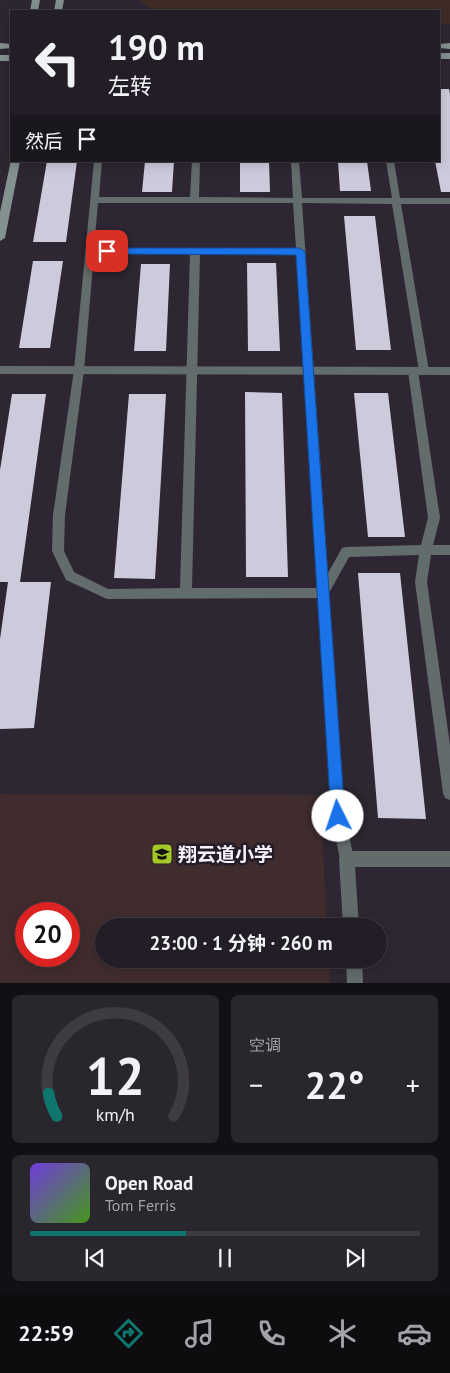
<!DOCTYPE html>
<html lang="zh">
<head>
<meta charset="utf-8">
<style>
	:root { --surface:#221d26; --page:#2a262e; --text:#f1f3f6; --muted:#a2a2a7; --line:#3f3b43; --accent:#0f766e }
	body { margin:0; font-family:"PT Sans","Noto Sans SC",sans-serif; background:var(--page); color:var(--text); height:100vh; display:flex; flex-direction:column; font-size:19px; white-space:nowrap }
	* { box-sizing:border-box; margin:0 }
	p { font-size:16px; color:var(--muted) }
	.icon { flex:none; width:28px; height:28px; fill:none; stroke:currentColor; stroke-width:2; stroke-linecap:round; stroke-linejoin:round }
	.map { position:relative; height:983px; overflow:hidden }
	.side { display:flex; flex-direction:column; gap:12px; padding:12px; background:#131015; flex:1 }
	.side>* { flex:none }
	.hud { position:absolute; left:10px; top:10px; width:430px; height:152px; border-radius:0px; box-shadow:0 2px 12px #0003,0 0 0 1px var(--line); background:#221d26; color:var(--text); overflow:hidden }
	.speed { position:absolute; left:15px; top:902px; display:flex; gap:10px; font-size:25px; font-weight:700; text-align:center }
	.speed>* { display:grid; place-content:center; width:65px; height:65px; border-radius:50%; background:var(--surface); box-shadow:0 2px 12px #0003,0 0 0 1px var(--line); line-height:1 }
	.speed .limit { border:8px solid #d22; background:#fff; color:#111 }
	.pin { position:absolute; display:grid; place-items:center; width:42px; height:42px; color:#fff; margin:-21px; border-radius:10px; box-shadow:0 2px 8px #0006 }
	.me { position:absolute; width:55px; margin:-28px; rotate:356deg; stroke-linejoin:round; filter:drop-shadow(0 0 4px #0008) }
	.turn { display:flex; align-items:center; gap:18px; height:105px; padding:0 15px; font-size:22px }
	.turn .icon { width:65px; height:65px; stroke-width:2.5 }
	.turn b { display:block; font-size:35px; line-height:42px }
	.then { display:flex; align-items:center; height:48px; padding:0 15px; background:#0003; gap:10px; font-size:19px }
	.big { font-size:38px; font-weight:700; line-height:1.1 }
	.side .tile { flex:1; display:flex; flex-direction:column; justify-content:center; gap:8px; min-width:0; padding:0 18px; border-radius:8px; background:var(--page) }
	.side .dial { align-items:center; gap:0 }
	.dial svg { height:130px; overflow:visible; fill:none; stroke:var(--line); stroke-width:7; stroke-linecap:round; text-anchor:middle }
	.dial text { fill:var(--text); stroke:none }
	.song { display:flex; align-items:center; gap:15px }
	.cover { width:60px; height:60px; border-radius:8px; background:linear-gradient(135deg,hsl(260 70% 55%),hsl(100 70% 35%)) }
	.played { height:5px; border-radius:2px; background:linear-gradient(90deg,var(--accent) 40%,var(--line) 40%) }
	.keys { display:flex; justify-content:space-around; direction:ltr }
	.heat { display:flex; justify-content:space-between; align-items:center; font-size:28px; direction:ltr }
	.side .tiles { flex:1; display:grid; gap:12px; grid-template-columns:1fr 1fr }
	.tile:last-child { grid-column:span 2 }
	.trip { position:absolute; left:95px; top:918px; width:292px; height:50px; border-radius:25px; background:var(--surface); box-shadow:0 2px 12px #0003,0 0 0 1px var(--line); font-weight:700; line-height:50px; text-align:center }
	.menu { display:flex; height:80px; justify-content:space-around; align-items:center; background:#0e0c0f; color:var(--muted) }
	.menu .icon { width:35px; height:35px }
	.menu .active { color:var(--accent) }
	.menu b { font-size:22px; color:var(--text) }
	.map>svg:first-child { display:block }
	.commercial { fill:#3f2c27 }
	.education { fill:#402c2c; fill-rule:evenodd }
	.building { fill:#cdcadc }
	.lines { fill:none; stroke-linecap:round; stroke-linejoin:round }
	.lane { fill:#636c6c; fill-rule:evenodd }
	.street { fill:#636c6c; fill-rule:evenodd }
	.secondary { fill:#839190; fill-rule:evenodd }
	.route { fill:#1a73e8; stroke:#114b97 }
	.labels { text-anchor:middle; dominant-baseline:central; stroke-width:5; stroke-linejoin:round; paint-order:stroke }
	.near-poi-label { font-size:19px; font-weight:bold; fill:#f6f1fa; stroke:#241d29; text-anchor:start }
</style>
</head>
<body>
<div class="map">
<svg width="450" height="983" viewBox="0 0 450 983">
	<rect width="100%" height="100%" fill="#2e2733"/>
	<path class="commercial" d="M139,0H450V24H439V11H153Z"/>
	<path class="education" d="M0,794L320,795L327,926H104V959H329L330,983H0ZM26,914H69V956H26Z"/>
	<path class="building" d="M439,89H449L450,94V192H441L435,161H439Z
		M47,161H77L66,242H33Z
		M145,161H174L172,192H142Z
		M240,161H269L270,192H240Z
		M338,161H367L371,191H340Z
		M344,216H375L391,350H356Z
		M33,261H63L50,348H19Z
		M247,263H276L280,351H248Z
		M141,264H170L166,351H134Z
		M245,392L282,393L288,577H246Z
		M354,393H388L405,537H368Z
		M12,394H46L20,582H51L34,728L0,729V639L8,582H0V470Z
		M129,394H166L155,579L114,578Z
		M358,573H400L426,819L378,818Z"/>
	<g class="lines">
		<path class="lane" d="M94,161H102L99,197H190L192,161H200L199,197L293,198L291,161H299L302,198H392L386,161H394L400,198H450V204H401L429,371L424,375L419,371L392,204L302,203L328,573L342,548L346,547L421,545L428,518L408,371L413,367L418,371L440,518L433,545H450V555H431L427,582L450,745V800L445,798L443,793L415,582L419,555L349,557L329,593L345,816L354,859L352,864L347,866L342,864L340,859L331,816L318,598L107,599L66,580L52,551L53,515L74,370ZM98,203H293L296,248H94ZM94,254H190L180,588L108,589L74,572L64,551L65,515L84,370ZM200,254H296L317,588H192Z"/>
		<path class="street" d="M0,366L450,367V375L0,374Z
			M347,851H450V867H355L359,926H343L339,859L341,853Z
			M346,959H362L363,983H347Z"/>
		<path class="secondary" d="M32,0H40L38,11H30Z
			M56,0H64L62,11H54Z
			M0,43L11,44V48L0,49Z
			M450,43V49L439,48V44Z
			M439,53H450V59H439Z
			M0,55H11V61H0Z
			M11,160V161H20L5,238L0,241V212Z"/>
	</g>
	<path class="route" d="M107,248H300L305,252L345,816L343,821L338,823L333,821L331,816L296,255L104,254L102,251Z"/>
	<defs>
		<g id="school-square" transform="scale(1.125)"><rect x="-9" y="-9" width="18" height="18" rx="4" fill="#a4c825" stroke="#241d29"/><path d="M0-5L7-2L0 1L-7-2ZM-4 1L0 2.5L4 1V4Q0 6-4 4Z" fill="#111"/></g>
	</defs>
	<g fill-rule="evenodd">
		<use href="#school-square" x="162" y="854"/>
	</g>
	<g class="labels">
		<g class="near-poi-label">
			<text x="178" y="854">翔云道小学</text>
		</g>
	</g>
</svg>
<div class="speed"><div class="limit">20</div></div>
<div class="pin" style="left:107px;top:251px;background:#d93025"><svg class="icon" aria-label="arrive" viewBox="0 0 24 24"><path d="M6 21V4h12l-3 4 3 4H6"/></svg></div>
<svg class="me" style="left:338px;top:816px" viewBox="-20 -20 40 40"><circle r="19" fill="#fff"/><path d="M0-13L10 11 0 6-10 11z" fill="#1a73e8"/></svg>
<div class="trip">23:00 · 1 分钟 · 260 m</div>
<div class="hud">
<div class="turn"><svg class="icon" aria-label="left" viewBox="0 0 24 24"><path d="M17 20v-9H6M10 6l-5 5 5 5"/></svg><div><b>190 m</b>左转</div></div>
<div class="then">然后<svg class="icon" aria-label="arrive" viewBox="0 0 24 24"><path d="M6 21V4h12l-3 4 3 4H6"/></svg></div>
</div>
</div>
<section class="side">
<div class="tiles">
<div class="tile dial"><svg viewBox="0 0 100 80">
<path d="M14 69A42 42 0 1 1 86 69"/>
<path d="M14 69A42 42 0 0 1 9 55" stroke="#0f766e"/>
<text x="50" y="56" font-size="32" font-weight="700">12</text>
<text x="50" y="72" font-size="11">km/h</text>
</svg></div>
<div class="tile"><p>空调</p>
<div class="heat"><a>−</a><b class="big">22°</b><a>+</a></div>
</div>
<div class="tile">
<div class="song"><i class="cover"></i><div><b>Open Road</b><p>Tom Ferris</p></div></div>
<div class="played"></div>
<div class="keys"><svg class="icon" aria-label="previous" viewBox="0 0 24 24"><path d="M18 5L8 12l10 7zM5 5v14"/></svg><svg class="icon" aria-label="pause" viewBox="0 0 24 24"><path d="M8 5v14M16 5v14"/></svg><svg class="icon" aria-label="next" viewBox="0 0 24 24"><path d="M6 5l10 7-10 7zM19 5v14"/></svg></div>
</div>
</div>
</section>
<nav class="menu">
<b>22:59</b>
<svg class="icon active" aria-label="directions" viewBox="0 0 24 24"><path d="M12 3l9 9-9 9-9-9zM9 14v-3h6M13 9l2 2-2 2"/></svg>
<svg class="icon" aria-label="music" viewBox="0 0 24 24"><path d="M9 18V5l10-2v13"/><circle cx="6" cy="18" r="3"/><circle cx="16" cy="16" r="3"/></svg>
<svg class="icon" aria-label="phone" viewBox="0 0 24 24"><path d="M5 4h4l2 5-3 2q2 4 5 5l2-3 5 2v4C11 20 4 13 5 4z"/></svg>
<svg class="icon" aria-label="climate" viewBox="0 0 24 24"><path d="M12 3v18M4 7l16 10M4 17L20 7"/></svg>
<svg class="icon" aria-label="car" viewBox="0 0 24 24"><path d="M5 17H2v-5l4-1 3-4h7l3 4 3 1v5h-3M9 17h6M6 11h13"/><circle cx="7" cy="17" r="2"/><circle cx="17" cy="17" r="2"/></svg>
</nav>
</body>
</html>
